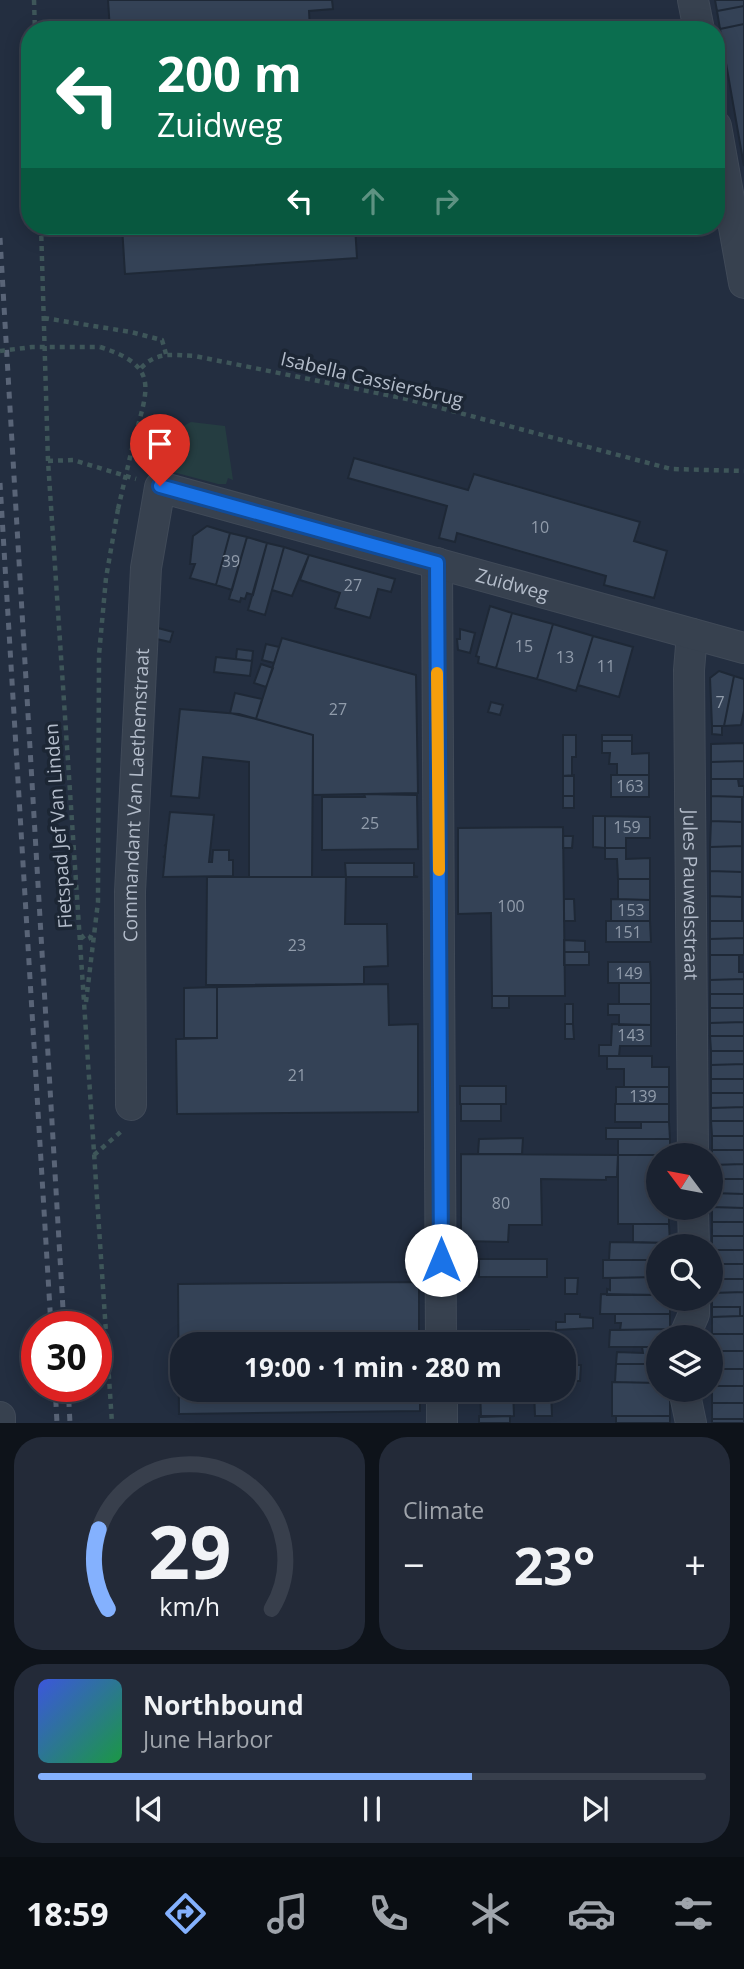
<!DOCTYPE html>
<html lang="en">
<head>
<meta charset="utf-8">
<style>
	:root { --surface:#1a2230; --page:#232a38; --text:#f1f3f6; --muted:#9fa4ab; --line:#383f4c; --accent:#84b1fe }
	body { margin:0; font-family:"Open Sans",sans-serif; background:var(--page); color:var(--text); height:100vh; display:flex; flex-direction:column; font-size:26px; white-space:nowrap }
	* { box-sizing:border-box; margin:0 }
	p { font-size:23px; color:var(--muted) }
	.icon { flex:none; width:38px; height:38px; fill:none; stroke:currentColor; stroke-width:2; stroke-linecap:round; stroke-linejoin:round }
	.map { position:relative; height:1423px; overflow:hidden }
	.side { display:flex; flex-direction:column; gap:14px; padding:14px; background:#0e131a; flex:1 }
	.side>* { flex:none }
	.hud { position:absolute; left:21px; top:21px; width:704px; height:214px; border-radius:28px; box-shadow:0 4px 18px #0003,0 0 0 2px var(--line); background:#0b6e4f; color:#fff; overflow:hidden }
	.needle { width:46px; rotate:302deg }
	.tools { position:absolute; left:646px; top:1143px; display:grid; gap:14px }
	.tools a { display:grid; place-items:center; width:77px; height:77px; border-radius:50%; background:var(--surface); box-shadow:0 4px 18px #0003,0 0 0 2px var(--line); font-size:35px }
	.speed { position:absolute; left:21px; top:1311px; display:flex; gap:14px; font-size:35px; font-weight:700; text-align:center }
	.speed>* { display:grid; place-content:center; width:91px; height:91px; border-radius:50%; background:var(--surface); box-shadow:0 4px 18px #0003,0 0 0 2px var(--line); line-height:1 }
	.speed .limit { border:10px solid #d22; background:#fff; color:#111 }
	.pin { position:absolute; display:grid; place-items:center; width:60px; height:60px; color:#fff; margin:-72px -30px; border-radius:50% 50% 50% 0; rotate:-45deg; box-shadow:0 0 7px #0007 }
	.pin .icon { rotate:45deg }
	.me { position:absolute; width:77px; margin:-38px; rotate:0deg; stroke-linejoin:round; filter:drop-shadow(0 0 5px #0008) }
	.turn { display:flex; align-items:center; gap:24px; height:147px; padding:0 21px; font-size:32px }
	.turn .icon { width:91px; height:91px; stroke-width:2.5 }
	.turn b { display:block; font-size:49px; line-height:60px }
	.lanes { display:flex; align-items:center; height:66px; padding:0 21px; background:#0003; justify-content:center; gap:35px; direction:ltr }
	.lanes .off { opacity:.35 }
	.big { font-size:52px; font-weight:700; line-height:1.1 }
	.side .tile { flex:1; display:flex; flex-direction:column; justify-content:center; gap:10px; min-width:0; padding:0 24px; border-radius:28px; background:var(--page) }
	.side .dial { align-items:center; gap:0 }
	.dial svg { height:182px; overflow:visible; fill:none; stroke:var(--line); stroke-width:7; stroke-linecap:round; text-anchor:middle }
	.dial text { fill:var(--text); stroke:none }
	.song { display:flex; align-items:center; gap:21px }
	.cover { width:84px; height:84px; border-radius:10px; background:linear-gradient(135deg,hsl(230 70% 55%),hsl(140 70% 35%)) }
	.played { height:7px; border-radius:4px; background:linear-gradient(90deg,var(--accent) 65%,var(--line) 65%) }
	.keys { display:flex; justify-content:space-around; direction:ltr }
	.heat { display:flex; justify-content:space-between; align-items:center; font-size:38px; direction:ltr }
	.side .tiles { flex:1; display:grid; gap:14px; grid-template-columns:1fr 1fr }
	.tile:last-child { grid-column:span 2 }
	.trip { position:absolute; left:170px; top:1332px; width:406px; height:70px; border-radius:28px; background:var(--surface); box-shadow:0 4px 18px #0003,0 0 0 2px var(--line); font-weight:700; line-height:70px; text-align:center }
	.tabs { display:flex; height:112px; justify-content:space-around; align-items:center; background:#0a0e13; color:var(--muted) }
	.tabs .icon { width:49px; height:49px }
	.tabs .selected { color:var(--accent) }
	.tabs b { font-size:32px; color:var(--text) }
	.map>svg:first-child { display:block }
	.green { fill:#253d41 }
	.building { fill:#344256; stroke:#1e2836; stroke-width:2 }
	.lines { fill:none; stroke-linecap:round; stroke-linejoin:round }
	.minor-casing { stroke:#404a58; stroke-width:32 }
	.path { stroke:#3e5659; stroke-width:4.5; stroke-dasharray:5 5; stroke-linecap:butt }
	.minor { stroke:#37414f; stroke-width:30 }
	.rail { stroke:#596477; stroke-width:5; stroke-dasharray:7 7; stroke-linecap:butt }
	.path-bridge { stroke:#3e5659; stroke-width:4.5; stroke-dasharray:5 5; stroke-linecap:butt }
	.route-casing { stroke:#114b97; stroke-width:18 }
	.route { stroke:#1a73e8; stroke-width:12 }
	.slow { stroke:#f59e0b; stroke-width:12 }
	.labels { text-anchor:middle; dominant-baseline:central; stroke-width:7; stroke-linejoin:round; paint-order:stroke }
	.number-label { font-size:16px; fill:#919cab }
	.street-label { font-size:19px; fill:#b3bcca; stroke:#1c2634 }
</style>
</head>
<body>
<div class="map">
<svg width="744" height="1423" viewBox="0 0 744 1423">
	<rect width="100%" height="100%" fill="#232e40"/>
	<path class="green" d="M191,422L225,426L233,480L228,478L226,484H218L158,468L163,456L185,425Z"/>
	<path class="building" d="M108,0H332L333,9L309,11L310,30H110Z
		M715,0H744V6L717,11Z
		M744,6V24L720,29L717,11Z
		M744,24V166L720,29Z
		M122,226H355L357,258L125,274Z
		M354,458L468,490L474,474L640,522L634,541L667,551L654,598L604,585L606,576L457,533L455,542L439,538L447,506L348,478Z
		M207,526L230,533L216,585L190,578L195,564H190L193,536Z
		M230,533L247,537L232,590L216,585Z
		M247,537L267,543L253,595L247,593L245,599L241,598L240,602L229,599Z
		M267,543L284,547L265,615L248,610Z
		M284,547L309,555L292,596L272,590Z
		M309,555L395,579L391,592L378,589L370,618L335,608L340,593L300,580Z
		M490,606L512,613L496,668L478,663L479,657L476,656Z
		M512,613L553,624L537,679L496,668Z
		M553,624L593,636L576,691L537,679Z
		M154,627L173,632L170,642L152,638Z
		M460,629L475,633L470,653L458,650L457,639H460Z
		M593,636L633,647L619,697L578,685Z
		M282,638L416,675L418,793L313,795V735L256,719Z
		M266,644L279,647L274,663L262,660Z
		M237,649L253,651L252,661L236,659Z
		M216,657L252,661L250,676L214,672Z
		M261,664L273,668L266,687L254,683Z
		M719,671L734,676L724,726H712L710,678Z
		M734,676L744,679V711L741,725L724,726Z
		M235,693L262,699L256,719L230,713Z
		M491,702L503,705L500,715L488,712Z
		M180,709L239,714L313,735L312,877H249V762L203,757L199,798L171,796Z
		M712,726H722V735L712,734Z
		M563,735H576V757H572V776H563Z
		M602,735H632V741H602Z
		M602,741H632V754L649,753V775H617V764H609L610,753H602Z
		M744,743V761L711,762V744Z
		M744,761V779H711V762Z
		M574,775V796H563V776Z
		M611,775H649V797H611Z
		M711,779H738L739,786H744V797L711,796Z
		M364,794L417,795L418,849L322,850V797H365Z
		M563,796H574V808H563Z
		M711,796L742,797V822L711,821Z
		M170,812L214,815L209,862H212L213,850H229V860H233V876L163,877L165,857H163L165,856L166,846L164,845L166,846Z
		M593,816H605V848L593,847Z
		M605,816L650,817V838H626V848H605Z
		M711,821L742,822V846L710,847Z
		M563,827L565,996H492L491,913L458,914V828Z
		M563,836H573L572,848H563Z
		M742,846V872L710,871V847Z
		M605,848H626V859L650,858V879H618L617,859H605Z
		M345,863H414V876L418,877H346Z
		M710,871L742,872V897L710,896Z
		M207,877H346L345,924H387L388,966L364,967V984L206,985Z
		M618,879H650V900L618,899Z
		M710,896L742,897V921H710Z
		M564,899H574L575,921H564Z
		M611,899L650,900V921H611Z
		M606,921H650L651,942H606Z
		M710,921H744V938L710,939Z
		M744,938V955H710V939Z
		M564,940L585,941V952H564Z
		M564,952H589V965H564Z
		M710,955H739V972H744V979L710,980Z
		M608,962H650L651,983H608Z
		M744,979V994H710V980Z
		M619,983H651V1004H619Z
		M388,984L389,1025L418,1024V1112L177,1114L176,1039L217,1038V987Z
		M217,987V1038H184V988Z
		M710,994H744V1008H710Z
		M492,996H509V1008H492Z
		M565,1004H573V1024H565Z
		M608,1004H651V1025H619V1015H608Z
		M710,1008H744V1022L710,1023Z
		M744,1022V1036H710V1023Z
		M565,1024H573L574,1039H565Z
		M612,1024L651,1025V1046H620L619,1056H599V1045H611Z
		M710,1036H744V1051H711Z
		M711,1051H744V1064L711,1065Z
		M607,1056H652V1067H669V1087H624V1069H607Z
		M744,1064V1079H711V1065Z
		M711,1079H744V1093H711Z
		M460,1086H506V1104H460Z
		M616,1087H669V1104H616Z
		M711,1093H744V1107L711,1108Z
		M461,1104H501V1121H461Z
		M615,1104H669V1122H615Z
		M744,1107V1121H711V1108Z
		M711,1121H744V1136H712Z
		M641,1122H669L670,1139H606V1128H641Z
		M712,1136H744V1150H712Z
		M523,1138L522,1154H478L479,1139Z
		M618,1139H670V1155H618Z
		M712,1150H744V1164L712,1165Z
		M461,1154L618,1155L617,1177H606V1180L541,1179L542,1225H509L508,1242L461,1241Z
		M618,1155H670H658V1208H669V1224H618Z
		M744,1164V1179H712V1165Z
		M712,1179H744V1194L712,1193Z
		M712,1193L744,1194V1208L712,1207Z
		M712,1207L744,1208V1222H712Z
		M712,1222H744V1236H712Z
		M633,1224H669L670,1243L633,1242Z
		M712,1236H744V1250H712Z
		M610,1242L670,1243V1246H658V1260H609Z
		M712,1250H744V1264H712Z
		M479,1259H547V1277H479Z
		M603,1260H658V1277L603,1278Z
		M712,1264H744V1279H712Z
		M658,1277V1295H607V1289L610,1290V1278Z
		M565,1278H578L577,1294H565Z
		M712,1279H744V1292L712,1293Z
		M419,1282V1344H182V1390H420V1411L179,1414L178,1284Z
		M744,1292V1316H740V1307H712V1293Z
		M601,1294L658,1295V1298H670V1314H600Z
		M712,1307H740V1316L712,1317Z
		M565,1314H580V1317L593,1318V1328L556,1330V1322H565Z
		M615,1314H670V1329L620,1330L621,1323H615Z
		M740,1316H744V1334H712V1317Z
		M670,1329V1337H658V1347H609L610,1330Z
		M529,1330L530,1344H480V1331Z
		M712,1334H744V1351H712Z
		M642,1347H658V1364H616L617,1352L643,1353Z
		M712,1351H744V1369H712Z
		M616,1364H658V1383L615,1382Z
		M564,1365H581L580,1381H564Z
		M712,1369H744V1386H712Z
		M612,1382L658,1383V1390H670V1416H612Z
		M712,1386H744V1403H712Z
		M480,1390H513L514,1416L481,1417Z
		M534,1390H551L552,1416H535Z
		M712,1403H744V1419H712Z
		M479,1416H510V1423H479Z
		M616,1416H670V1423H616Z
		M712,1419H744V1423H712Z"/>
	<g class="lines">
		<g class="minor-casing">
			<g id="minor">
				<path d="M693,0L699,30"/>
				<path d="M716,126L744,283"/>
				<path d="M437,563L441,1344"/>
				<path id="s1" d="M692,634L689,670L693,1155"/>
				<path id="s2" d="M131,1105L130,892L146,568L160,487L744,648"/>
				<path d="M693,1208L694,1246"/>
				<path d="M684,1337L694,1314V1298"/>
				<path d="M442,1390V1423"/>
				<path d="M684,1390L691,1423"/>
				<path d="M0,1417V1423"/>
			</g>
		</g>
		<path class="path" d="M34,0L35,30
			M41,226L48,461L112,1423
			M44,318L131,332L162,340L166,354
			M100,347C160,366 148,388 134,440
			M141,368C157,351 173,355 195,356L407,399L671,469L744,471
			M48,461L73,460L136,479
			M81,935L85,940L90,938L93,931
			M86,1002L98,902L99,655L106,578L118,509
			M94,1155L124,1129"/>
		<use href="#minor" class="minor"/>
		<path class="rail" d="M0,238L64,1326
			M0,483L51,1326
			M55,1386L57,1423
			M68,1386L70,1423"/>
		<path class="path-bridge" d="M0,351L32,347H100
			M118,509L134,440"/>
	</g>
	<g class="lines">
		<g class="route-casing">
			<path id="route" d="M160,486L437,563L441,1260"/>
		</g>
		<use href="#route" class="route"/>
		<path class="slow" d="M437,673L439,870"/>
	</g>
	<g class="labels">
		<g class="number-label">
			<text x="540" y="527">10</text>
			<text x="231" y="561">39</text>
			<text x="353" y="585">27</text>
			<text x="524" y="646">15</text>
			<text x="565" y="657">13</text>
			<text x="606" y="666">11</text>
			<text x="720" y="702">7</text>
			<text x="338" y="709">27</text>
			<text x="630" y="786">163</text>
			<text x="370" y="823">25</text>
			<text x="627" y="827">159</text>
			<text x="511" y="906">100</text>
			<text x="631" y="910">153</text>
			<text x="628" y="932">151</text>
			<text x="297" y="945">23</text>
			<text x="629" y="973">149</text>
			<text x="631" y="1035">143</text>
			<text x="297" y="1075">21</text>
			<text x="643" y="1096">139</text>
			<text x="501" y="1203">80</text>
		</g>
		<g class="street-label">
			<text transform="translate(372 379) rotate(13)">Isabella Cassiersbrug</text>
			<text stroke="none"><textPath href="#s2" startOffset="985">Zuidweg</textPath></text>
			<text stroke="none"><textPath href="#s2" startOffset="310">Commandant Van Laethemstraat</textPath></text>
			<text transform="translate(58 826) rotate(-94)">Fietspad Jef Van Linden</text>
			<text stroke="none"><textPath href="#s1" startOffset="261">Jules Pauwelsstraat</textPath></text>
		</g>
	</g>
</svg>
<div class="tools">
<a><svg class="needle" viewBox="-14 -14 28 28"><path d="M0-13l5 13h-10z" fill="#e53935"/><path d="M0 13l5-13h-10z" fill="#9fa4ab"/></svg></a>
<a><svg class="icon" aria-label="search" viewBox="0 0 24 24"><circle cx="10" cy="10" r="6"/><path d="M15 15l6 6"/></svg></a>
<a><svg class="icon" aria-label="layers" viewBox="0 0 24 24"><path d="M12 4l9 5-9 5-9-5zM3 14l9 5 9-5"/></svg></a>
</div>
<div class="speed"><div class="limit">30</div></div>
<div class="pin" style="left:160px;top:486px;background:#d93025"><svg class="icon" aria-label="arrive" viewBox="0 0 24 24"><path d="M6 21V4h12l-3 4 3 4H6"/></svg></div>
<svg class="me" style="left:441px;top:1260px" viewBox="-20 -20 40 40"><circle r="19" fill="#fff"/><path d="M0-13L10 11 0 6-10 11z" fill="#1a73e8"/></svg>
<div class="trip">19:00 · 1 min · 280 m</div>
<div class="hud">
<div class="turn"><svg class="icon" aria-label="left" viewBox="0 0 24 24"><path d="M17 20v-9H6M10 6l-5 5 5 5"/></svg><div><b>200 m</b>Zuidweg</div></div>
<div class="lanes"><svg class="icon" aria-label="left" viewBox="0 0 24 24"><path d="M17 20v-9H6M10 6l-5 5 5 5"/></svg><svg class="icon off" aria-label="ahead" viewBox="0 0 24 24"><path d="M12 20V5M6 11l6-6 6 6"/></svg><svg class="icon off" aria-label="right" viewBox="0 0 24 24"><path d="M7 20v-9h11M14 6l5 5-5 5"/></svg></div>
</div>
</div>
<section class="side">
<div class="tiles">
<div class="tile dial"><svg viewBox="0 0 100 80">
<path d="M14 69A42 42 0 1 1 86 69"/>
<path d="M14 69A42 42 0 0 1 10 34" stroke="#84b1fe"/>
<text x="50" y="56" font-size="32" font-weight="700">29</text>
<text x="50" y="72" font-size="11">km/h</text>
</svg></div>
<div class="tile"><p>Climate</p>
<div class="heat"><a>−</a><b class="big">23°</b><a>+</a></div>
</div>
<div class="tile">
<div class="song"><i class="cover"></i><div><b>Northbound</b><p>June Harbor</p></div></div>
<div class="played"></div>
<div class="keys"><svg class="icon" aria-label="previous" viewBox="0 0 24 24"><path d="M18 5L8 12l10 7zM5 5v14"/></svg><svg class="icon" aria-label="pause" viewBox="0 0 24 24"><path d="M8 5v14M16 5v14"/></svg><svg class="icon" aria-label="next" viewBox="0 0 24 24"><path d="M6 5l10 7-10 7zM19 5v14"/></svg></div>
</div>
</div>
</section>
<nav class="tabs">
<b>18:59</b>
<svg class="icon selected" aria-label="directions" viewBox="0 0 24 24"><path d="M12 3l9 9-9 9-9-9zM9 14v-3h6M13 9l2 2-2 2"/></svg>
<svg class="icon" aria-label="music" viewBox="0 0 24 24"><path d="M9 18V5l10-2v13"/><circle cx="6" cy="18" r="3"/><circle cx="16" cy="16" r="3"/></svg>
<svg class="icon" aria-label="phone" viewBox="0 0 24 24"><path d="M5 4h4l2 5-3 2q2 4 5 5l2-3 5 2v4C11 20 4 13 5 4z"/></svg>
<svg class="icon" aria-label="climate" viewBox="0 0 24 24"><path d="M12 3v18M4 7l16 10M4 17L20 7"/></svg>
<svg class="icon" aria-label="car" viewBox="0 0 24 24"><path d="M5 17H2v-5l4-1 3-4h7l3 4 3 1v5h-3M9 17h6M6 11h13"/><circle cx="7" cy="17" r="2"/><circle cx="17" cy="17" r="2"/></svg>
<svg class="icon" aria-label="filters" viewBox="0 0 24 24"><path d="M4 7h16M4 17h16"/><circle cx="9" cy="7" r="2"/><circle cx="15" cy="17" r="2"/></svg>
</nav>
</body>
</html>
